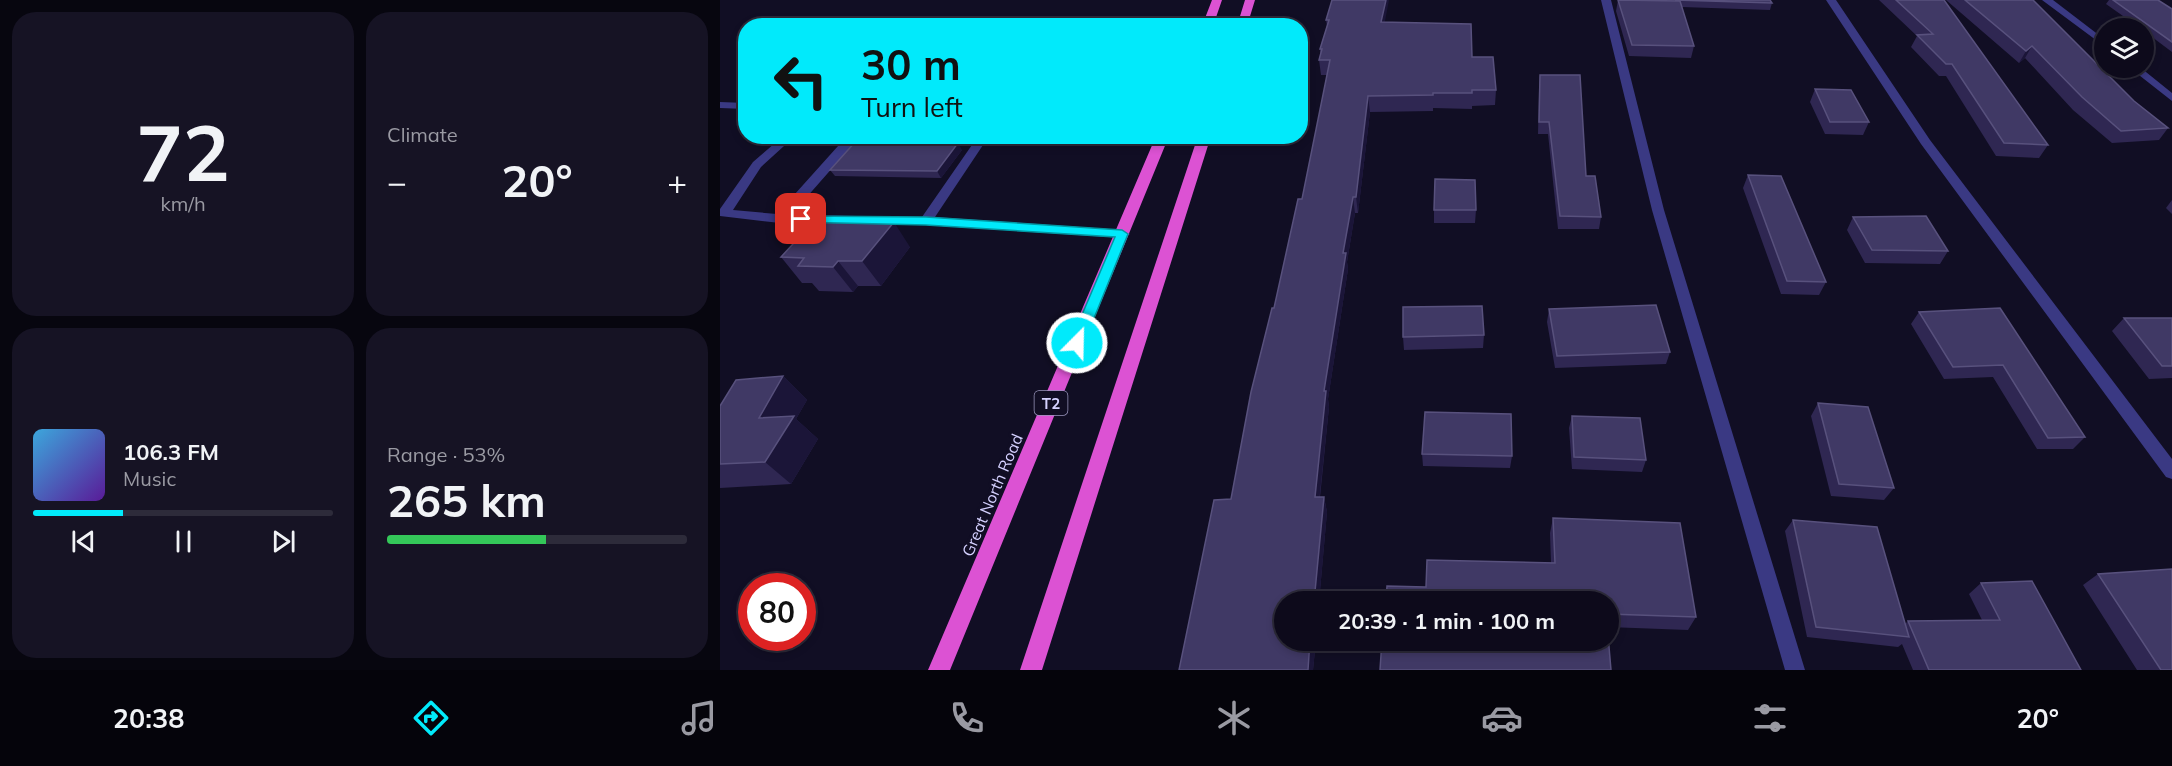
<!DOCTYPE html>
<html lang="en">
<head>
<meta charset="utf-8">
<style>
	:root { --surface:#0d0a1b; --page:#161324; --text:#f1f3f6; --muted:#9a9aa3; --line:#2d2b3a; --accent:#01eafb }
	body { margin:0; font-family:Mulish,sans-serif; background:var(--page); color:var(--text); height:100vh; display:flex; flex-direction:column; font-size:22px; white-space:nowrap }
	* { box-sizing:border-box; margin:0 }
	p { font-size:20px; color:var(--muted) }
	.icon { flex:none; width:33px; height:33px; fill:none; stroke:currentColor; stroke-width:2; stroke-linecap:round; stroke-linejoin:round }
	.map { position:relative; flex:1; overflow:hidden }
	.panel { display:flex; flex-direction:column; gap:12px; padding:12px; background:#07060f; width:720px }
	.panel>* { flex:none }
	.guide { position:absolute; left:18px; top:18px; width:570px; height:126px; border-radius:24px; box-shadow:0 3px 9px #0003,0 0 0 2px var(--line); background:#01eafb; color:#111; overflow:hidden }
	.fabs { position:absolute; left:1374px; top:18px; display:grid; gap:12px }
	.fabs a { display:grid; place-items:center; width:60px; height:60px; border-radius:50%; background:var(--surface); box-shadow:0 3px 9px #0003,0 0 0 2px var(--line); font-size:30px }
	.speed { position:absolute; left:18px; top:573px; display:flex; gap:12px; font-size:30px; font-weight:700; text-align:center }
	.speed>* { display:grid; place-content:center; width:78px; height:78px; border-radius:50%; background:var(--surface); box-shadow:0 3px 9px #0003,0 0 0 2px var(--line); line-height:1 }
	.speed .limit { border:9px solid #d22; background:#fff; color:#111 }
	.pin { position:absolute; display:grid; place-items:center; width:51px; height:51px; color:#fff; margin:-26px; border-radius:12px; box-shadow:0 3px 9px #0006 }
	.me { position:absolute; width:66px; margin:-33px; rotate:23deg; stroke-linejoin:round; filter:drop-shadow(0 0 4px #0008) }
	.turn { display:flex; align-items:center; gap:21px; height:126px; padding:0 24px; font-size:27px }
	.turn .icon { width:78px; height:78px; stroke-width:2.5 }
	.turn b { display:block; font-size:42px; line-height:51px }
	.big { font-size:45px; font-weight:700; line-height:1.1 }
	.panel .card { flex:1; display:flex; flex-direction:column; justify-content:center; gap:9px; min-width:0; padding:0 21px; border-radius:24px; background:var(--page) }
	.panel .dial { align-items:center; gap:0 }
	.dial b { font-size:78px; line-height:1 }
	.song { display:flex; align-items:center; gap:18px }
	.cover { width:72px; height:72px; border-radius:9px; background:linear-gradient(135deg,hsl(200 70% 55%),hsl(270 70% 35%)) }
	.played { height:6px; border-radius:3px; background:linear-gradient(90deg,var(--accent) 30%,var(--line) 30%) }
	.keys { display:flex; justify-content:space-around; direction:ltr }
	.heat { display:flex; justify-content:space-between; align-items:center; font-size:33px; direction:ltr }
	.charge { height:9px; border-radius:4px; background:linear-gradient(90deg,#34c759 53%,var(--line) 0) }
	.panel .tiles { flex:1; display:grid; gap:12px; grid-template-columns:repeat(2,1fr) }
	.trip { position:absolute; left:554px; top:591px; width:345px; height:60px; border-radius:30px; background:var(--surface); box-shadow:0 3px 9px #0003,0 0 0 2px var(--line); font-weight:700; line-height:60px; text-align:center }
	.menu { display:flex; height:96px; justify-content:space-around; align-items:center; background:#05040b; color:var(--muted) }
	.menu .icon { width:42px; height:42px }
	.menu .selected { color:var(--accent) }
	.menu b { font-size:27px; color:var(--text) }
	main { display:flex; flex:1; min-height:0 }
	.map>svg:first-child { display:block }
	.lines { fill:none; stroke-linecap:round; stroke-linejoin:round }
	.service { fill:#3a3983; fill-rule:evenodd }
	.minor { fill:#3a3983; fill-rule:evenodd }
	.trunk { fill:#dc52d3; fill-rule:evenodd }
	.wall { fill:#2f2752 }
	.shaded-wall { fill:#1b1538 }
	.building { fill:#403965; stroke:#58517d; stroke-width:1.5 }
	.route { fill:#01eafb; stroke:#0198a3; stroke-width:1.5 }
	.labels { text-anchor:middle; dominant-baseline:central; stroke-width:6; stroke-linejoin:round; paint-order:stroke }
	.shield { fill:#110e24; stroke:#9a96bd; stroke-width:1.5 }
	.shield-label { font-size:15px; font-weight:bold; fill:#d5d1ff }
	.street-label { font-size:16px; fill:#d5d1ff; stroke:#110e24 }
</style>
</head>
<body>
<main>
<section class="panel">
<div class="tiles">
<div class="card dial"><b>72</b><p>km/h</p></div>
<div class="card"><p>Climate</p>
<div class="heat"><a>−</a><b class="big">20°</b><a>+</a></div>
</div>
<div class="card">
<div class="song"><i class="cover"></i><div><b>106.3 FM</b><p>Music</p></div></div>
<div class="played"></div>
<div class="keys"><svg class="icon" aria-label="previous" viewBox="0 0 24 24"><path d="M18 5L8 12l10 7zM5 5v14"/></svg><svg class="icon" aria-label="pause" viewBox="0 0 24 24"><path d="M8 5v14M16 5v14"/></svg><svg class="icon" aria-label="next" viewBox="0 0 24 24"><path d="M6 5l10 7-10 7zM19 5v14"/></svg></div>
</div>
<div class="card"><p>Range · 53%</p><b class="big">265 km</b><div class="charge"></div></div>
</div>
</section>
<div class="map">
<svg width="1452" height="670" viewBox="0 0 1452 670">
	<rect width="100%" height="100%" fill="#110e24"/>
	<g class="lines">
		<path class="service" d="M0,102L26,103V109L0,108Z
			M63,136H75L41,167L13,210L57,214L127,136H269L215,217L403,230L410,234L403,238L206,225L60,223L0,216V209L33,162ZM136,141L254,142L202,217L71,215Z"/>
		<path class="minor" d="M881,0H891L944,210L1085,670H1065L932,210Z
			M1106,0H1116L1210,140L1452,459V479L1446,477L1201,144Z
			M1322,0H1333L1384,39V46Z
			M1410,68H1421L1452,93V101Z"/>
		<path class="trunk" d="M492,0H502L493,26H482Z
			M525,0H535L527,26H517Z
			M436,136H449L230,670H208Z
			M478,136H491L322,670H300Z"/>
	</g>
	<path class="wall" d="M898,0H1050L1052,3L1050,10L962,7L974,46L971,58L909,56L896,11Z
		M1159,0H1224L1328,145L1319,158L1276,156L1226,76H1219L1191,47L1197,36Z
		M1226,0H1313L1414,101L1448,128L1439,140L1392,143L1353,110L1305,58L1299,63Z
		M1389,0H1438L1452,9V52L1424,31V28H1420L1386,4Z
		M606,20L665,22L752,57L776,90L775,105L752,106V109L713,108V111L650,112L638,213H635L627,262L628,269L608,399L609,407L600,497H604L607,512L599,602H564V640H596L593,670H459L511,499L554,308L582,199L607,75H601L599,60L600,55V49L607,26Z
		M820,75L866,176L881,217L879,229H838L828,134H818L819,87Z
		M1095,89L1149,122L1143,135L1105,134L1090,102Z
		M242,150L221,178L115,176L110,170Z
		M1028,175L1106,282L1099,295L1061,294L1023,188Z
		M1452,200V214L1446,208Z
		M714,210H756L755,223H714Z
		M1133,217L1228,251L1220,264L1145,263L1127,230Z
		M190,247L161,286H138L133,292L99,291L92,283H82L61,257Z
		M1280,308L1365,437L1353,449H1317L1273,377L1224,379L1191,324L1199,312Z
		M829,309L950,352L946,364L835,368L827,322Z
		M1404,318H1452V378L1429,379L1392,331Z
		M764,335L763,348L684,350L683,337Z
		M63,376L87,400L76,419L98,439L71,484L0,488V406Z
		M1098,403L1174,488L1164,500L1111,496L1091,416Z
		M852,416L926,460L922,472L852,469L849,428Z
		M702,454L792,456L790,468L703,466Z
		M833,518L976,617L968,630L888,627V602L706,587L831,563L830,533Z
		M1073,520L1185,624L1188,621L1262,620L1249,594L1261,583L1361,670H1193L1182,644L1178,647L1087,637L1065,531Z
		M1378,574L1452,670H1417L1363,585Z"/>
	<path class="shaded-wall" d="M666,0H669L662,37L661,22Z
		M1312,46L1305,58L1299,63L1306,51Z
		M648,96L650,112L638,213L636,197Z
		M238,143L242,150L221,178L217,171Z
		M633,197L635,213L627,262L628,269L608,399L609,407L598,512L595,497L604,391L623,253Z
		M174,222L190,247L161,286L142,261Z
		M118,261L138,286L133,292L113,267Z
		M63,376L87,400L76,419L98,439L71,484L45,462L39,418Z
		M604,497L607,512L599,602H594Z
		M590,640H596L593,670H588Z"/>
	<path class="building" d="M612,0H666L661,22L751,24L752,57H773L776,90H752V93H713V95L648,96L636,197H633L623,253H626L604,391H606L595,497H604L594,602H564V640H590L588,670H459L494,500L511,499L531,392L552,308H554L578,199H582L610,60H599L602,49H600L609,20H606Z
		M898,0L960,1L974,46L912,45Z
		M955,0H1050L1052,3Z
		M1176,0H1224L1328,145L1284,143L1232,64H1226L1197,35L1213,34Z
		M1245,0H1313L1414,101L1448,128L1401,131L1362,97L1312,46L1306,51Z
		M1393,0H1438L1452,9V42Z
		M820,75H860L866,176H875L881,217L840,216L829,122H819Z
		M1095,89L1131,90L1149,122H1110Z
		M136,141L238,143L217,171L110,170Z
		M1028,175L1061,176L1106,282L1067,281Z
		M715,179L755,180L756,210H714Z
		M1206,216L1228,251L1152,250L1133,217Z
		M95,220L174,222L142,261H118L113,267L78,266L84,258L61,257Z
		M936,305L950,352L837,356L829,309Z
		M762,306L764,335L683,337V307Z
		M1280,308L1365,437L1328,438L1283,365L1233,367L1199,312Z
		M1404,318H1452V366H1442Z
		M63,376L39,418L74,416L45,462L0,464V406L16,380Z
		M1098,403L1148,407L1174,488L1119,484Z
		M705,412L791,414L792,456L702,454Z
		M852,416L920,418L926,460L854,457Z
		M833,518L960,523L976,617L888,614V602H666L667,586L706,587L707,560L835,563Z
		M1073,520L1157,527L1189,637L1096,627Z
		M1452,569V670H1441L1378,574Z
		M1312,581L1361,670H1209L1188,621L1280,620L1261,583Z
		M888,635L891,670H660L662,640H888Z"/>
	<path class="route" d="M81,216L206,217L402,230L408,234L364,343L357,348L350,343L395,237L206,225L77,222V217Z"/>
	<g class="labels">
		<rect class="shield" x="314.5" y="391" width="33" height="24" rx="4.5"/>
		<g class="shield-label">
			<text x="331" y="403">T2</text>
		</g>
		<g class="street-label">
			<text transform="translate(272 495) rotate(-67)">Great North Road</text>
		</g>
	</g>
</svg>
<div class="fabs">
<a><svg class="icon" aria-label="layers" viewBox="0 0 24 24"><path d="M12 4l9 5-9 5-9-5zM3 14l9 5 9-5"/></svg></a>
</div>
<div class="speed"><div class="limit">80</div></div>
<div class="pin" style="left:81px;top:219px;background:#d93025"><svg class="icon" aria-label="arrive" viewBox="0 0 24 24"><path d="M6 21V4h12l-3 4 3 4H6"/></svg></div>
<svg class="me" style="left:357px;top:343px" viewBox="-20 -20 40 40"><circle r="17" fill="#01eafb" stroke="#fff" stroke-width="3"/><path d="M0-11L8 9 0 5-8 9z" fill="#fff"/></svg>
<div class="trip">20:39 · 1 min · 100 m</div>
<div class="guide">
<div class="turn"><svg class="icon" aria-label="left" viewBox="0 0 24 24"><path d="M17 20v-9H6M10 6l-5 5 5 5"/></svg><div><b>30 m</b>Turn left</div></div>
</div>
</div>
</main>
<nav class="menu">
<b>20:38</b>
<svg class="icon selected" aria-label="directions" viewBox="0 0 24 24"><path d="M12 3l9 9-9 9-9-9zM9 14v-3h6M13 9l2 2-2 2"/></svg>
<svg class="icon" aria-label="music" viewBox="0 0 24 24"><path d="M9 18V5l10-2v13"/><circle cx="6" cy="18" r="3"/><circle cx="16" cy="16" r="3"/></svg>
<svg class="icon" aria-label="phone" viewBox="0 0 24 24"><path d="M5 4h4l2 5-3 2q2 4 5 5l2-3 5 2v4C11 20 4 13 5 4z"/></svg>
<svg class="icon" aria-label="climate" viewBox="0 0 24 24"><path d="M12 3v18M4 7l16 10M4 17L20 7"/></svg>
<svg class="icon" aria-label="car" viewBox="0 0 24 24"><path d="M5 17H2v-5l4-1 3-4h7l3 4 3 1v5h-3M9 17h6M6 11h13"/><circle cx="7" cy="17" r="2"/><circle cx="17" cy="17" r="2"/></svg>
<svg class="icon" aria-label="filters" viewBox="0 0 24 24"><path d="M4 7h16M4 17h16"/><circle cx="9" cy="7" r="2"/><circle cx="15" cy="17" r="2"/></svg>
<b>20°</b>
</nav>
</body>
</html>
